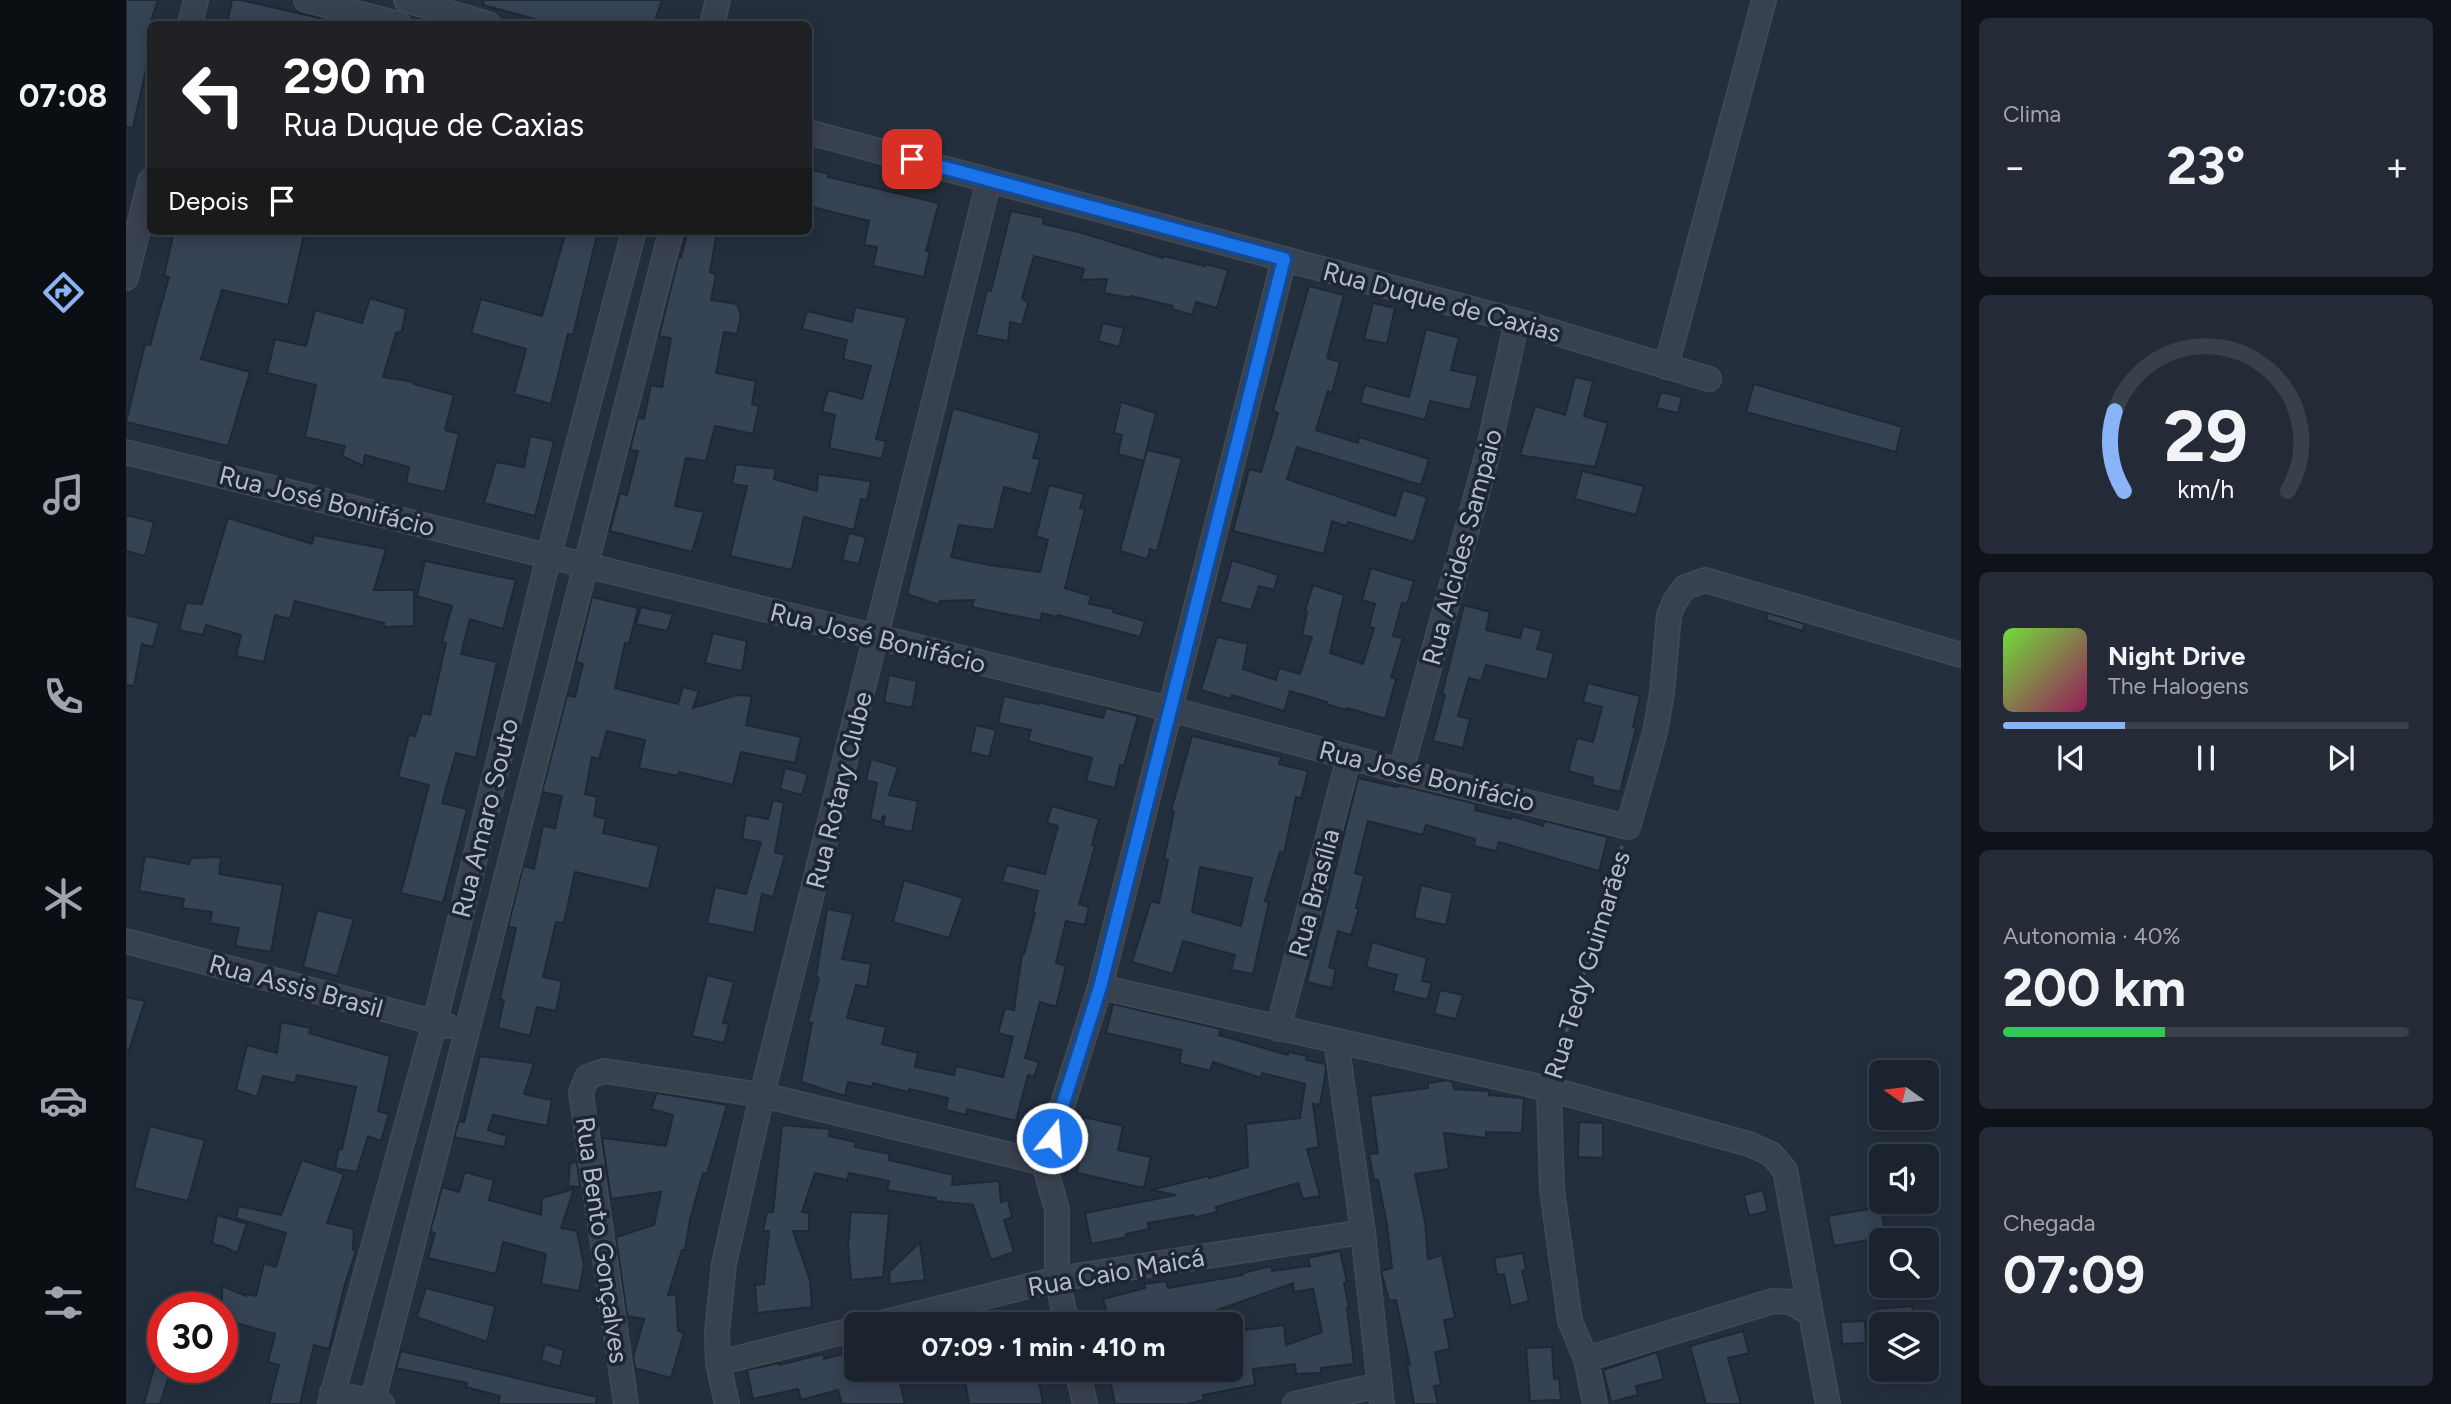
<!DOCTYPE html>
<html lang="pt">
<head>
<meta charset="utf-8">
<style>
	:root { --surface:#1b232e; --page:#242b36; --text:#f1f3f6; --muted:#a0a4aa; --line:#39404a; --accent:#8ab4f8 }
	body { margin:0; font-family:Figtree,sans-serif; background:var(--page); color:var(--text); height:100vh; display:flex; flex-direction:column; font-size:26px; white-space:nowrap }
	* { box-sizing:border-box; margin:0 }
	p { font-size:23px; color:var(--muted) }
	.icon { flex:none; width:38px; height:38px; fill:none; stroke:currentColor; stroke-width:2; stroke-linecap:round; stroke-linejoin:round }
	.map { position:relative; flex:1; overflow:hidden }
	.sheet { display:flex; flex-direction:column; gap:18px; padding:18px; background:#0f1319; width:490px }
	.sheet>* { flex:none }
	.banner { position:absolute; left:21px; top:21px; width:665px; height:214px; border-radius:10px; box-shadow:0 4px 18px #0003,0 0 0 2px var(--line); background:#202124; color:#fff; overflow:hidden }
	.needle { width:46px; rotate:284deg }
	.buttons { position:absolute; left:1743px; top:1060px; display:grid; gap:14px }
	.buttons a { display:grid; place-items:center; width:70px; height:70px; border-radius:10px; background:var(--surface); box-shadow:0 4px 18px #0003,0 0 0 2px var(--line); font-size:35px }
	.speed { position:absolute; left:21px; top:1292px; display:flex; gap:14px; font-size:35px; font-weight:700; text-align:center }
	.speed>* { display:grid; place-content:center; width:91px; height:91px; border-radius:50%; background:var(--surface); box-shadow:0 4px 18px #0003,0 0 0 2px var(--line); line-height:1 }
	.speed .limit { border:10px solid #d22; background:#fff; color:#111 }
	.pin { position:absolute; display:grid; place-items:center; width:60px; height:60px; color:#fff; margin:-30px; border-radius:14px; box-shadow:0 4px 10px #0006 }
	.me { position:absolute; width:77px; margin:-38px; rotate:17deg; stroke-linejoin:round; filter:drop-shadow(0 0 5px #0008) }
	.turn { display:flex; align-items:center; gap:24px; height:147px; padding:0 21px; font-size:32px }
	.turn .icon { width:91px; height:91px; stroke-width:2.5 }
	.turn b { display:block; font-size:49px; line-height:60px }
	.then { display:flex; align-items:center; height:66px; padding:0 21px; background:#0003; gap:14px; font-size:26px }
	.big { font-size:52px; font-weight:700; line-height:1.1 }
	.sheet .tile { flex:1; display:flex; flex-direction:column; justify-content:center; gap:10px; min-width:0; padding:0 24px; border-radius:10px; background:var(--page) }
	.sheet .dial { align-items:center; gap:0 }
	.dial svg { height:182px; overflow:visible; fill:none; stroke:var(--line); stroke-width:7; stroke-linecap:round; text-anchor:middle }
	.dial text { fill:var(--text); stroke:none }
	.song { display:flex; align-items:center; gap:21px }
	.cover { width:84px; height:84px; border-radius:10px; background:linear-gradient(135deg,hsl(100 70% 55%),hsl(330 70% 35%)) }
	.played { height:7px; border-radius:4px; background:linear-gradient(90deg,var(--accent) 30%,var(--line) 30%) }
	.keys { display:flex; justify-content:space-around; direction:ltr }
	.heat { display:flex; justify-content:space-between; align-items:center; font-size:38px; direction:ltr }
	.charge { height:10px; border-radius:5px; background:linear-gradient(90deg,#34c759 40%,var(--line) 0) }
	.trip { position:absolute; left:718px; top:1312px; width:399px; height:70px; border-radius:10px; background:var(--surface); box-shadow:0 4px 18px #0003,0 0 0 2px var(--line); font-weight:700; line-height:70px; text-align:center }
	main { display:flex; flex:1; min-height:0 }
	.dock { display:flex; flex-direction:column; width:126px; justify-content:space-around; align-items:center; background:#0b0e12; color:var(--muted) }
	.dock .icon { width:49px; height:49px }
	.dock .current { color:var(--accent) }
	.dock b { font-size:32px; color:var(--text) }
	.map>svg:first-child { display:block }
	.building { fill:#364354; stroke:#1f2835; stroke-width:2; fill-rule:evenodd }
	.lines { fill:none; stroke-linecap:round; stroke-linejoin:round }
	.minor-casing { stroke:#414a57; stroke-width:26 }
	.path { stroke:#3f5557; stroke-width:3.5; stroke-dasharray:5 5; stroke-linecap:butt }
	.minor { stroke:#38414e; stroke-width:23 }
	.route-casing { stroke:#114b97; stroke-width:18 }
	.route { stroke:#1a73e8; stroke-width:12 }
	.labels { text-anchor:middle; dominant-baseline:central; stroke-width:7; stroke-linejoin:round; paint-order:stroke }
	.street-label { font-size:26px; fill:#b4bcc9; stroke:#1d2633 }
</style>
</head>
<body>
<main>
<nav class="dock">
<b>07:08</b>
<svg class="icon current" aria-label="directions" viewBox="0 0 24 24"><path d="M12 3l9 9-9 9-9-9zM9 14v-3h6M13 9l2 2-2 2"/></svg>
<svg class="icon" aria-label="music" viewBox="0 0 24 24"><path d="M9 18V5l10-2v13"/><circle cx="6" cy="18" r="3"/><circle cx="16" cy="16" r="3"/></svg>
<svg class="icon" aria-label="phone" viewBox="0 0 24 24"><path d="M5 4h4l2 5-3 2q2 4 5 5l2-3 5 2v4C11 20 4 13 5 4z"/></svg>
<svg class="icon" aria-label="climate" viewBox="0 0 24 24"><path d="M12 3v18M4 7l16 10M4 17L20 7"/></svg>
<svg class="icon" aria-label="car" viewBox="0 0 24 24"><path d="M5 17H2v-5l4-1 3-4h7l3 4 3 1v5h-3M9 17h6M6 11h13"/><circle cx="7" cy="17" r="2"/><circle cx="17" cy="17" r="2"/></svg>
<svg class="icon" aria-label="filters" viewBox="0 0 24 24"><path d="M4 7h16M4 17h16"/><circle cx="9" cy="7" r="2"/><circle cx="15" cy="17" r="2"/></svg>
</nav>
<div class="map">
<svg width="1835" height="1404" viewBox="0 0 1835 1404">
	<rect width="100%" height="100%" fill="#242f3e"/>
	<path class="building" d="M0,0H32L24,24V52L7,128L0,127Z
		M106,0H115L193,18L192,24H101Z
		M358,0H536L528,24H427L357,5Z
		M682,169L703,174L702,177L813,203L800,251H804L798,277L747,266L751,247L738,245L743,221L682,206Z
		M885,211L918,218L917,224L953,232L1037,258L1038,256L1079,266L1080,264L1102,270L1091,308L1070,302L1066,315L1046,309L1047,306L1005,296L1004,298L978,293L981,279L955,280L958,269L908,256L896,298L902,303L896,325L884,322L882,341L850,335L861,290L865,291Z
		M48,231H162L178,235L162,305L96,290L75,359L124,372L102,446L0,422L19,344L24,345L43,277L38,276Z
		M440,231H472L447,335L442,334L425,404L388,394L400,349L345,333L355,299L416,316Z
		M562,231H591L584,272L590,275L585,300L611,304L615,315L611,334L598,332L590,373L630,381L626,404L633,406L627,434L589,426L580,461L560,458L549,506L578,512L566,552L484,531L494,493L501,495L512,451L504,450L512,417L518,419L525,385L536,387L545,338L533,336L553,256L555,257Z
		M1183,286L1218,295L1201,358L1214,362L1206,393L1202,391L1190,430L1232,443L1233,437L1303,459L1295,485L1171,447L1161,479L1269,516L1277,490L1301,497L1288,542L1222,522L1220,526L1206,521L1198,554L1107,531L1123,469L1135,472L1152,413L1147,411Z
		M244,298L280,309L276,331L270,333L257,377L288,382V384L328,395L319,430L333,434L319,492L280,483L283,467L239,455L237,466L216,456L219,446L179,437L190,385L141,373L149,339L180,346L189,310L236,323Z
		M1247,303L1269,308L1261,344L1238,339Z
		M729,307L781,318L750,439L760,441L756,459L703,448L709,415L696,412L702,390L736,399L745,366L717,359L721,340L676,329L681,311L726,322Z
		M977,323L998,328L993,347L972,341Z
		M1300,329L1333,338L1325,370L1352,376L1344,410L1304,401L1299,420L1234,403L1239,385L1283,397Z
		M1449,377L1467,381L1458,416L1482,423L1469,467L1394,455L1409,406L1439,415Z
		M1628,384L1776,427L1770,452L1620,412Z
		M1535,392L1556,397L1552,413L1530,408Z
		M995,402L1030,413L1018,460L1021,450L1056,458L1031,551L1024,549L1021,559L994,551L1018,461L992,454L996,435L988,433Z
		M827,408L914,433L907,458L914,459L905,494L878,487L868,530L833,525L825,557L863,565L914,572L922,540L910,536L923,485L958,494L954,508L959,509L939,588L965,596L963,604L988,609L987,612L1019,621L1014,637L932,615L931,617L916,613L914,621L846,607L848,600L814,601L813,605L781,594Z
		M404,436L428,441L409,516L358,503L370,462L398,467Z
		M610,464L650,469L648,479L691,491L692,474L745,481L741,500L735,499L728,530L678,517L666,570L604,556L621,486L606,484Z
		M1456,471L1518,486L1510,515L1449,499Z
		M0,515L28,522L19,556L0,551Z
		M102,518L186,544L188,535L260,549L248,590H288V626L258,627V623L169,601L164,619L149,615L138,662L110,656L115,635L80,625L77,635L53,630L60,603L76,604Z
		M723,533L740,537L733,564L716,560Z
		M1106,560L1152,575L1148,590L1133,586L1125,610L1094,602Z
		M299,561L390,580L377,629L344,619L335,654L371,662L350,758L330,753L316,803L341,809L317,903L275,893L303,785L272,777L283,735L289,736L296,713L304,715L320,643L316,642L326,606L291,596Z
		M1245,568L1288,581L1281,604L1276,603L1267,636L1277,638L1265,677L1270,679L1259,719L1221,708L1220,710L1200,704L1201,702L1164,691L1158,711L1106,695L1105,699L1075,690L1091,637L1122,644L1117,669L1150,680L1153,668L1174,674L1186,637L1176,635L1181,612L1179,611L1187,585L1218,595L1204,653L1237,664L1248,628L1243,627L1249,604L1236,600Z
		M466,597L512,608L503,644L499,643L489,688L552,704L557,687L573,691L567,708L611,695L626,696L620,725L675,737L669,763L615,752L607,785L553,772L552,776L513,768L519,740L481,731L473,759L466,757L459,794L471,797L468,816L480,819L477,833L533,846L523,889L449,872L438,923L430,922L417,977L436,981L430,1011L411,1007L404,1036L372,1028L378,1000L374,999L390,928L382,927L397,866L408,869L417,826L429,828L436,796L416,792L441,695L449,697L457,664L450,662Z
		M1338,605L1364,612L1360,630L1394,638L1397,626L1416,631L1411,649L1428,653L1421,680L1360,665L1355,681L1343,678L1332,716L1344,719L1337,748L1307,741L1319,695L1316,694Z
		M515,607L547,614L541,631L510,624Z
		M1642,613L1679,624L1677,631L1640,620Z
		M0,615L33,623L27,647L16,644L8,686L0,685Z
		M587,633L621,641L616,671L579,663Z
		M763,675L791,681L786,708L758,702Z
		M1462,683L1514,696L1507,727L1510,728L1494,792L1466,785L1467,778L1442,771L1451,738L1467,742L1476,707L1457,702Z
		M878,696L912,704V702L977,718L980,708L1012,716L998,766L994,765L989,788L960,781L966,758L902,741L905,730L872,723Z
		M850,725L870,730L863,757L844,752Z
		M1066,736L1155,757L1153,764L1182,771L1175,799L1170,797L1158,853L1154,852L1139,901L1143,902L1127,974L1105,970L1109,955L1057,941L1047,974L1006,962L1025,901L1033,903L1042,860L1038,859L1048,812L1045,811ZM1074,867L1126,878L1115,926L1066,912Z
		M745,759L772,767L763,795L792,801L786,832L757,826L759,817L757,816L755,822L744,819L751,783L740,780Z
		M659,768L682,774L676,795L654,789Z
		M1232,778L1272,787L1273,785L1350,804L1349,810L1385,819V816L1417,826L1419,821L1482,837L1473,871L1373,842L1370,851L1348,846L1349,839L1300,825L1297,835L1242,821L1229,873L1238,876L1230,908H1233L1225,935L1212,931L1203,967L1210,969L1206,988L1181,982Z
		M647,800L658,803L649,852L659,855L647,897L636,894L628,933L581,923L589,887L620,894L635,842L616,839L620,815L642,819Z
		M926,806L973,819L966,845L969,846L953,904L963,907L959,925L940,921L930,963L940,966L930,1007L914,1002L899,1058L913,1062L908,1077L902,1075L890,1121L841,1109L840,1115L820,1110L822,1098L783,1089L782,1092L747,1083L746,1087L722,1082L719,1096L675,1082L686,1023L682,1022L693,978L690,977L701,909L727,914L716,959L745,964L741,987L730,985L721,1018L760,1027L756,1044L792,1053L789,1067L828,1075L830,1066L877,1077L887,1037L872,1033L879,1008L888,1010L896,954H898L909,913H907L912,891L876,882L881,865L919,874L932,826L921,823Z
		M19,856L63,864L65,858L95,857L93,874L157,885L145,952L109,946L113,928L84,923L86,912L56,908L58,899L13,891Z
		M778,880L837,898L823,938L767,922Z
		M1295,885L1327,893L1320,925L1288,918Z
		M191,910L228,919L211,976L177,967Z
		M1246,942L1301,958L1296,981L1306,983L1301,1000L1267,991L1271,975L1240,967Z
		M581,975L608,982L597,1023L603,1024L598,1043L566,1036Z
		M1314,990L1337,995L1330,1019L1308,1014Z
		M0,997L19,1001L3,1050L0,1049Z
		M987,1004L1095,1029L1093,1035L1162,1055L1163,1052L1181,1056L1180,1060L1199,1064L1200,1070L1194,1105L1187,1104L1193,1147L1181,1149L1194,1196L1177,1199L1172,1183L1090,1207L1091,1212L1068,1218V1215L1022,1223L1023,1229L1000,1234L1001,1237L965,1244L959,1213L1050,1195L1025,1190L1082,1176L1083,1178L1122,1167L1120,1124L1174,1118L1179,1084L1136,1073L1135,1078L1087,1062L1084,1071L1053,1063L1056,1050L980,1033Z
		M155,1022L185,1028L183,1033L264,1056L252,1111L263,1114L255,1141L242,1136L231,1172L209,1168L213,1148L216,1149L230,1087L171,1075L169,1083L137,1076L131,1097L110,1090L121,1045L151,1053Z
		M354,1056L408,1063L398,1094L426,1100L421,1126L367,1115L362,1130L381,1136L378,1147L328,1137L333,1121L338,1122Z
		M1322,1080L1327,1082L1328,1089L1363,1091V1095L1398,1098L1396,1133L1360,1132V1138L1318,1133L1323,1169L1289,1174L1299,1222L1302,1259L1316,1255L1329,1318L1318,1320L1324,1349L1309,1352L1315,1385L1308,1386L1312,1404H1288L1281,1365H1284L1270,1300L1263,1301L1255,1271L1266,1268L1261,1225L1252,1180H1248L1243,1154L1252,1153L1244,1096L1302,1088V1083Z
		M531,1093L601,1105L581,1174L577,1173L564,1220L559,1250H556L542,1295L550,1294L552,1331L558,1333L545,1378L509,1368L507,1358L518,1319L501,1316L490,1237L528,1225L535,1192L485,1199L476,1138L540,1146L547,1115L525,1109Z
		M958,1117L997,1126L992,1150L1025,1157L1018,1188L951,1173L959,1137L953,1136Z
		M1453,1122L1477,1123V1158L1452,1157Z
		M656,1125L704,1129L703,1136L730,1142L729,1147L764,1154L763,1160L827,1175L826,1185L873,1181L875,1202L882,1200L886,1217L878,1220L888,1252L865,1260L847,1205L810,1201V1198L761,1190L763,1181L723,1173L721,1180L689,1173L676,1212L683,1213V1231H667L684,1280L686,1307L631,1313L629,1285L638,1284L643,1231H637L641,1212H647Z
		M24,1126L79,1140L62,1201L8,1188Z
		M176,1160L218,1174L201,1223L228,1229L227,1250L230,1251L219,1284L203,1349L188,1345L174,1404H143L153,1365L142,1362L149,1334L96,1319V1286L120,1296V1294L130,1296L138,1263L150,1267L160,1233L110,1218L113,1206L155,1215Z
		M451,1162L454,1187L442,1186L444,1163Z
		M339,1172L368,1180L363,1200L415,1215L416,1198L448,1189L435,1228L451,1231L458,1266L453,1291L415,1284L420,1254L377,1242L370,1274L302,1258L309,1233L304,1232L316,1187L333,1192Z
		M1637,1190L1642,1211L1623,1216L1618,1195Z
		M1755,1207L1760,1237L1708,1246L1702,1216Z
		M725,1212L763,1214L757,1277L725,1280L722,1245Z
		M91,1215L121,1224L111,1253L96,1246L86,1244Z
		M794,1242L799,1280L764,1284L763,1272Z
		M1214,1251L1221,1282L1218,1283L1223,1308H1221L1228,1364L1195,1368V1373L1170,1374L1169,1364L1127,1369L1129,1385L1077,1395L1078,1400L1061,1404H989L982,1370H1022L1024,1381L1067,1370H1104V1332L1158,1325L1160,1345L1196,1332L1187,1289L1168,1292L1167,1283L1050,1325H987L986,1320L983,1321L977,1299L1019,1288L1018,1284L1040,1281L1042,1288L1117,1275V1273L1145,1266L1146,1271L1184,1266L1182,1258Z
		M1397,1253L1400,1270L1396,1271L1403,1301L1385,1306L1378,1274L1371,1275L1368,1258Z
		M300,1288L369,1306L361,1342L291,1317Z
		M1787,1306L1784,1322L1752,1325L1750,1309Z
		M1739,1321L1740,1343L1716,1344L1715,1322Z
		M1617,1331L1623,1353L1602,1358L1615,1404H1580L1564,1346Z
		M419,1344L438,1350L434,1367L415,1360Z
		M1426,1347L1428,1379L1433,1378L1435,1400L1404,1401L1400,1348Z
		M275,1351L471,1397L470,1404H372L374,1396L340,1387L341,1383L270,1368Z
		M1531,1352L1538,1379L1510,1386L1512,1395L1485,1402L1477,1370Z
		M721,1353H730V1370H771L779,1404H716L712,1390L675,1400L672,1389L627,1399L621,1370L652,1363L653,1365L697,1354L698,1359Z
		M29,1364L45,1369L34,1404H18Z
		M837,1370H911L917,1404H843Z"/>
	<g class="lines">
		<g class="minor-casing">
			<path id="minor" d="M180,0L273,24
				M280,0L362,24
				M64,24L70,0
				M586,24L592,0
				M682,132L1391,321L1583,379
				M0,278L24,181
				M1540,367L1638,0
				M0,452L1044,709L1275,771L1502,827L1529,732L1536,693L1543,615L1549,601L1559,587L1579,580L1835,655
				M1275,771L1361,456L1391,321
				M0,941L322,1026
				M974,987L1423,1089L1623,1144L1645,1154L1659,1170L1685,1314
				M1152,1029L1223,757
				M1210,1040L1237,1232L1256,1404
				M1423,1089L1426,1190L1444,1321L1460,1359L1469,1404
				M746,1325L931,1279L1237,1232
				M941,1325L931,1279V1210L918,1163L974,987L1158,259
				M1460,1359L1647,1301L1665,1302L1685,1314L1702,1404
				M592,1363L730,1329
				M951,1370L959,1404
				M206,1393L256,1404
				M204,1404L309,1022L423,555L508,231
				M246,1404L545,231
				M500,1404L455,1093L461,1077L478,1071L636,1095L918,1163
				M601,1404L592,1363L591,1332L598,1264L636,1095L863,180
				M1169,1404L1253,1385"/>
		</g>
		<path class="path" d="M1429,1070L1496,846"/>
		<use href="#minor" class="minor"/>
	</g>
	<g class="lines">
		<g class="route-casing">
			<path id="route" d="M786,159L1158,259L974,987L926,1138"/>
		</g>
		<use href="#route" class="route"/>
	</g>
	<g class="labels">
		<g class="street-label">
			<text transform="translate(1316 302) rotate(15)">Rua Duque de Caxias</text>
			<text transform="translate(201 501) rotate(14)">Rua José Bonifácio</text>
			<text transform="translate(1336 547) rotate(-75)">Rua Alcides Sampaio</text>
			<text transform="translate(752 638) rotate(14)">Rua José Bonifácio</text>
			<text transform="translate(1301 776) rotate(14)">Rua José Bonifácio</text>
			<text transform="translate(713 790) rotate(-76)">Rua Rotary Clube</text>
			<text transform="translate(359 818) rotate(-76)">Rua Amaro Souto</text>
			<text transform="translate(1188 893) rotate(-75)">Rua Brasília</text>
			<text transform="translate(1461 965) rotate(-73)">Rua Tedy Guimarães</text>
			<text transform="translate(170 986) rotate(15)">Rua Assis Brasil</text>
			<text transform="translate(476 1240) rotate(82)">Rua Bento Gonçalves</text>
			<text transform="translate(990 1272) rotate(-10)">Rua Caio Maicá</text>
		</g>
	</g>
</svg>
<div class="buttons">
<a><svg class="needle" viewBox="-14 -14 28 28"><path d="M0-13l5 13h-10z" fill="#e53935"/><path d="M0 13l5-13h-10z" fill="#a0a4aa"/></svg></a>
<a><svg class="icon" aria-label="sound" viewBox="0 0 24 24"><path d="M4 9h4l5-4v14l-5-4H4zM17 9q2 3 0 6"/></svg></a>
<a><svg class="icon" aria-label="search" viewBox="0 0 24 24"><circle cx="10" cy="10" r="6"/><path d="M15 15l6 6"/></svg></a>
<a><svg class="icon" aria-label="layers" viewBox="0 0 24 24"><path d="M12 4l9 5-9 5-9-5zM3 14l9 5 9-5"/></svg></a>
</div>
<div class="speed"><div class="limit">30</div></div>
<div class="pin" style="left:786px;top:159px;background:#d93025"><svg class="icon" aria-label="arrive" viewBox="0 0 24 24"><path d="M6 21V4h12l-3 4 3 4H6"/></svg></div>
<svg class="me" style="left:926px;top:1138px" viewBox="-20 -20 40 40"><circle r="17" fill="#1a73e8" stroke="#fff" stroke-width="3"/><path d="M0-11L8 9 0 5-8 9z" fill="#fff"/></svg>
<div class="trip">07:09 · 1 min · 410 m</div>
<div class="banner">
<div class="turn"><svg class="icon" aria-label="left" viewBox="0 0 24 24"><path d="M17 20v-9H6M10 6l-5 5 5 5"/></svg><div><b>290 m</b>Rua Duque de Caxias</div></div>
<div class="then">Depois<svg class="icon" aria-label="arrive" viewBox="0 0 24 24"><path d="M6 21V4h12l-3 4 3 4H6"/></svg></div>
</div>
</div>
<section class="sheet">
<div class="tile"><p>Clima</p>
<div class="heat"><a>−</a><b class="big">23°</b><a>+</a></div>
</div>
<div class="tile dial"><svg viewBox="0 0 100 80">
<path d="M14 69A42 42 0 1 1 86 69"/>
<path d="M14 69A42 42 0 0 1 10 34" stroke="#8ab4f8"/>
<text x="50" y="56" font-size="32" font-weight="700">29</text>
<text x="50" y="72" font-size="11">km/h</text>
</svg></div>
<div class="tile">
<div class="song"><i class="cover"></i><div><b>Night Drive</b><p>The Halogens</p></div></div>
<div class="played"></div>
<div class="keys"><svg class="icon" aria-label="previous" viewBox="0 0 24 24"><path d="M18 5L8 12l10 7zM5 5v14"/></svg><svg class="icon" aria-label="pause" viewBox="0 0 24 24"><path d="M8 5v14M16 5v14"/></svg><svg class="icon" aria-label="next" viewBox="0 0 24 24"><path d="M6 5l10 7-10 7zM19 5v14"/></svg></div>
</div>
<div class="tile"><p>Autonomia · 40%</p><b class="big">200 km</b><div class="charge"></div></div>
<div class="tile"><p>Chegada</p><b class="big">07:09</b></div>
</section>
</main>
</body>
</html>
